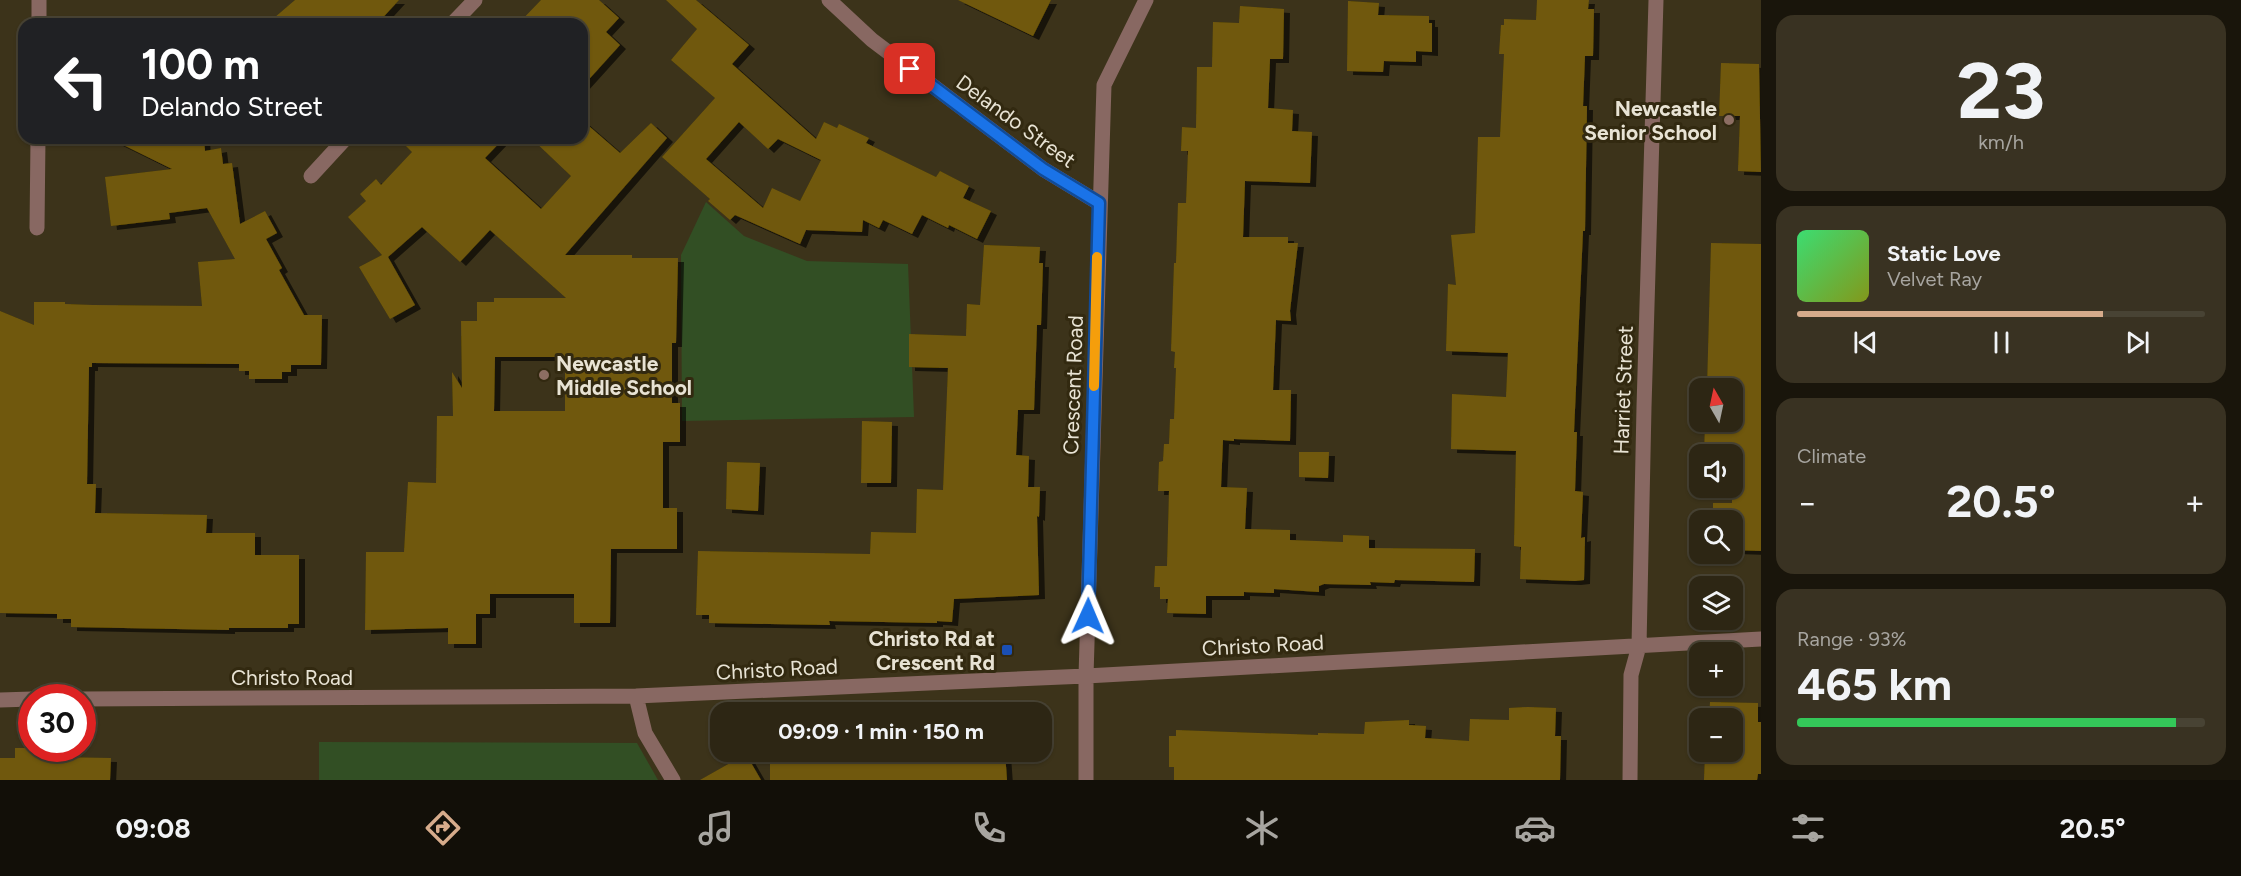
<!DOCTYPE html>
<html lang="en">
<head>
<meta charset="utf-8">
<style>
	:root { --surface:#2d2614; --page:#393222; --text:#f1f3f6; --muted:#a7a5a0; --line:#484334; --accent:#d6ab8b }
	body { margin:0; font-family:Figtree,sans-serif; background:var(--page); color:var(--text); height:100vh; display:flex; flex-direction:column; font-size:22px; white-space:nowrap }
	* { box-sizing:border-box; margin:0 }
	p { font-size:20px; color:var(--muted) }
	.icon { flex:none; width:33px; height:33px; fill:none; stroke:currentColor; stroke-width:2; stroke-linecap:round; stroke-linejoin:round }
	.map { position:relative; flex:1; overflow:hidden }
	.sheet { display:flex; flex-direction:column; gap:15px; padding:15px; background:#19150b; width:480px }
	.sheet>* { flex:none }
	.hud { position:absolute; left:18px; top:18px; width:570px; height:126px; border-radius:18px; box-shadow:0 2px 4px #0004,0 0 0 2px var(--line); background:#202124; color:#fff; overflow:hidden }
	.needle { width:39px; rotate:351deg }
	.buttons { position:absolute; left:1689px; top:378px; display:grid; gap:12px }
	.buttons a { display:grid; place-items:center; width:54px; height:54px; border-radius:12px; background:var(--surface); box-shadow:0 2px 4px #0004,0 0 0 2px var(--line); font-size:30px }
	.speed { position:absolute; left:18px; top:684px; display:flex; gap:12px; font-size:30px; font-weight:700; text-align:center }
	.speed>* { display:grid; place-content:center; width:78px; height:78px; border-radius:50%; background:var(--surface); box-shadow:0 2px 4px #0004,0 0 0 2px var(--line); line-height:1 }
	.speed .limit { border:9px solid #d22; background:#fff; color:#111 }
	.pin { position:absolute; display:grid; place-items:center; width:51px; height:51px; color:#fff; margin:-26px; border-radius:12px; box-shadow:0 3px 9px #0006 }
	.me { position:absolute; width:66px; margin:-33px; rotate:1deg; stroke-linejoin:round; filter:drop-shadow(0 0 4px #0008) }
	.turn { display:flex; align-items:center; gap:21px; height:126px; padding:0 24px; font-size:27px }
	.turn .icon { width:78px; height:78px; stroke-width:2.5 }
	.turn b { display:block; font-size:42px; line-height:51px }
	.big { font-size:45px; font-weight:700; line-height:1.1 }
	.sheet .tile { flex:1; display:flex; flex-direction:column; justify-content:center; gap:9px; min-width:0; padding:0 21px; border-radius:18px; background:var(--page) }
	.sheet .dial { align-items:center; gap:0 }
	.dial b { font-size:78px; line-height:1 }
	.song { display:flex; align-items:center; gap:18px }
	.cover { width:72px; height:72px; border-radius:9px; background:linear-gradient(135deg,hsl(140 70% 55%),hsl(70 70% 35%)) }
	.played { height:6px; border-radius:3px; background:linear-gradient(90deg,var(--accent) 75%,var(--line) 75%) }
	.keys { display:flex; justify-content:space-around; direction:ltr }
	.heat { display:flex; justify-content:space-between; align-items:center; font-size:33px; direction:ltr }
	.charge { height:9px; border-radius:4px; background:linear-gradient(90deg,#34c759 93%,var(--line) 0) }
	.trip { position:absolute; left:710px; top:702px; width:342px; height:60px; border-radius:18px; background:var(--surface); box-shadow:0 2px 4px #0004,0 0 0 2px var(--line); font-weight:700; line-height:60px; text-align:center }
	.dock { display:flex; height:96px; justify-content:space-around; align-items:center; background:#120f08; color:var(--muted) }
	.dock .icon { width:42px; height:42px }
	.dock .active { color:var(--accent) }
	.dock b { font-size:27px; color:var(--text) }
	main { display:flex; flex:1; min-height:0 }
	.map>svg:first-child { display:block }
	.green { fill:#324f24 }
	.building { fill:#705809; fill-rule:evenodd; filter:url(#shadow) }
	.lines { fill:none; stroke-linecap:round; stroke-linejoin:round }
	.minor { stroke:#886862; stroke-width:15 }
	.route-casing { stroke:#114b97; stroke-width:15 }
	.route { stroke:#1a73e8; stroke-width:10 }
	.slow { stroke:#f59e0b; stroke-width:10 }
	.education-dot { fill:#8d6e63; stroke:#322910; stroke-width:2 }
	.transit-dot { fill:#1a4fb4; stroke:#322910; stroke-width:2 }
	.labels { text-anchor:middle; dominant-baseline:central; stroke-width:6; stroke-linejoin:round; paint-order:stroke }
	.poi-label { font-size:21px; font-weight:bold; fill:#e8e3d4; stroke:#322910; text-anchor:end }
	.street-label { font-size:21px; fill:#e8e3d4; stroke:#322910 }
</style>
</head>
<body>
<main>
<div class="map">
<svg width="1761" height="780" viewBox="0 0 1761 780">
	<defs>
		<filter id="shadow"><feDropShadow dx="6" dy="4" stdDeviation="0" flood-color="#0009"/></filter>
	</defs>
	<rect width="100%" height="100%" fill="#3c331a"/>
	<path class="green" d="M706,202L744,236L807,261L908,264L914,417L682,421L681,255Z
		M319,742L637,743L658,780H319Z"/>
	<path class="building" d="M295,0H399L377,24H267Z
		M541,0H599L619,18L606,32L620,45L582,87V24H518Z
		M666,0H696L749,45L732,64L816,139L824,122L837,128L839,124L869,138L866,143L936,177L940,171L969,186L963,198L991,211L977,239L949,225L948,228L922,215L912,234L883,220L879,228L863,220L862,232L806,230L800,244L735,215L730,220L708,201L710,199L662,157L715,98L671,60L697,29ZM739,122L768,149L778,139L821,160L800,201L772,188L763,208L706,159Z
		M958,0H1051L1033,36Z
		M1537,0H1589L1588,9H1594L1593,56H1585L1583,106H1587L1585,231H1583L1574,432H1577L1575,491L1583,492L1581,538L1585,537L1584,580L1575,581L1520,579L1521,547L1514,546L1516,451L1451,449L1452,394L1506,397L1508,353L1446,351L1448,284L1456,285L1451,235L1475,233L1478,137H1500L1504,54H1499L1501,25H1504V19L1536,20Z
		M1348,1L1379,3L1378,15L1429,16V23H1432V52L1416,51V62L1384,61L1383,72L1347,71Z
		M1240,6L1284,9L1283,59H1270L1268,108L1293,110L1292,131L1312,132L1310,183L1245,181L1243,237H1288V243H1298L1290,311L1291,321L1276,320L1273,390H1291L1290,441L1234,439V441L1223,440L1221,487L1247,488L1245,529L1290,530V540L1343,542V535L1369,536V548L1475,549L1474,582L1395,580L1394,583L1370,582L1371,585L1324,584L1319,586V592L1274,589V593L1244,592V596H1206V614L1167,613L1168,599H1160V587H1154L1155,566H1167L1169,491H1158L1159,462L1163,461L1164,444H1169L1170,419H1174L1176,368H1174L1175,352L1171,351L1174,263H1176L1178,203H1186L1188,151H1181L1182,127L1196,128L1197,67H1212L1213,22L1239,23Z
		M1721,63L1759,64L1761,172L1738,171L1740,116H1719Z
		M582,120L620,153L651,123L667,138L565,255H632V258H678L676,343H672V403H680V442H663V508H677V549H611L610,623H574V594H490V614H476V644H448V628L365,630L366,552H404L408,482L436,483L437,416H453L452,372L462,388L461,321H477V302H494V298H566L490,230L460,262L422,227L388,257L415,305L390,319L359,267L382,255L348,217L366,201L360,194L376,179L381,185L412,152L398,138H504L485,158L541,209L571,176L531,138H582ZM495,357H565V411H494Z
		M109,138H204L205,151L221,148L223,164L232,163L240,224L265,211L277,233L266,239L282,268L279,270L304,315H322L321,365H291V372H282V379H249V371H239V364L92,363V367H89L87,484H96L95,513L207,515L206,533H255V555H299V624H288V628H229V630L71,627V619H57V614L0,613V311L34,325V302H65V304L93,305L202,306L198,262L235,259L207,208L169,213L170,219L111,226L105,177L172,169Z
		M1711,243L1761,244V551L1732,550V520H1713V503H1732V454H1704L1705,422H1732V388H1707Z
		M984,245L1040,247L1039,263H1043L1041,325H1037L1034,410H1018L1016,455L1029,456L1028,487H1040L1039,517L1037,516L1039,595L954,599L952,622L937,621V623L829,621L830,625L709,623V615H696L698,551L870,554L871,532L916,533L917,489L943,490L948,368L909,367V334L966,336L967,304L980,305Z
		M862,421L892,422L891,483H861Z
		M1299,452H1329L1328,478L1299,477Z
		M727,462L760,463L758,511L726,509Z
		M1710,702L1758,703V722H1761V774H1758L1757,780H1704L1705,752H1732V718H1709Z
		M1528,707L1556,708L1555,736H1561L1560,780H1174V767H1169V736H1176V730L1318,735V733L1364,734L1365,722L1409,720V725L1426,726L1425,738L1469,741L1470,719L1509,720V708Z
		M15,748H56V757L111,758L110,780H0V758H15Z
		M870,752H1005L1007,780H770V761L870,756Z
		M746,754L761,780H700Z"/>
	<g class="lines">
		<path class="minor" d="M829,0L872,40L1043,169L1099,203
			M39,24V0
			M452,24L475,0
			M311,176L346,138
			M37,228L38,138
			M636,696L645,733L673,780
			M82,699L636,696L1086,676L1761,639
			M0,700L32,699
			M1086,780V676L1104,85L1146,0
			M1630,780L1631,675L1639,646L1644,407L1656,0"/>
	</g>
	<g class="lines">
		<g class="route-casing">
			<path id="route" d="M910,69L1043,169L1099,203L1088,616"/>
		</g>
		<use href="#route" class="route"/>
		<path class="slow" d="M1094,386L1097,257"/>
	</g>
	<g class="education-dot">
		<circle cx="1729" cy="120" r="6"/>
		<circle cx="544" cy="375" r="6"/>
	</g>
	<rect class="transit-dot" x="1001" y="644" width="12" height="12" rx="3"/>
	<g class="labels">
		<g class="poi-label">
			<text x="1717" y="108">Newcastle<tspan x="1717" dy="24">Senior School</tspan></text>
			<text x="556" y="363" text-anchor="start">Newcastle<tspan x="556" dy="24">Middle School</tspan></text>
			<text x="995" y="638">Christo Rd at<tspan x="995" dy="24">Crescent Rd</tspan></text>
		</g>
		<g class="street-label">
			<text transform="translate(1016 121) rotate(36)">Delando Street</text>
			<text transform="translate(1073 385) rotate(-88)">Crescent Road</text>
			<text transform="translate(1623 390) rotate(-88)">Harriet Street</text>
			<text transform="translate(1263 645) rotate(-3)">Christo Road</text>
			<text transform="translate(777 669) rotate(-3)">Christo Road</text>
			<text x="292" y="677">Christo Road</text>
		</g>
	</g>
</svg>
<div class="buttons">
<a><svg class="needle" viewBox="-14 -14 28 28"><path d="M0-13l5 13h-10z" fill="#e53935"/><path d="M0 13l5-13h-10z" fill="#a7a5a0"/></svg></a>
<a><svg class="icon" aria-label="sound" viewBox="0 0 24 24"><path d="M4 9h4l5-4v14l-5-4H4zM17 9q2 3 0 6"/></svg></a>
<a><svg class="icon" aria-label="search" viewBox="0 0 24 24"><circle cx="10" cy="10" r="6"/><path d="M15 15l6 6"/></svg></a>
<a><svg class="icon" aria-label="layers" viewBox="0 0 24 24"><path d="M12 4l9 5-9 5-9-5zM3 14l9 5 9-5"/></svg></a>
<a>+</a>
<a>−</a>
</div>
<div class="speed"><div class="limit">30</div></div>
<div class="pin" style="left:910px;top:69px;background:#d93025"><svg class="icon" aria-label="arrive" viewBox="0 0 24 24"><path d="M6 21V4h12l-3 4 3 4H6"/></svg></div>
<svg class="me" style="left:1088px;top:616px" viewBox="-20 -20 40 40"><path d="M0-17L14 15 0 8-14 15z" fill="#1a73e8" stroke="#fff" stroke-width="4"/></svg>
<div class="trip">09:09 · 1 min · 150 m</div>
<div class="hud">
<div class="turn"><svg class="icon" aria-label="left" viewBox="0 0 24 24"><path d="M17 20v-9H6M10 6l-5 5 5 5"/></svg><div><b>100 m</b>Delando Street</div></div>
</div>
</div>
<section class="sheet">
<div class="tile dial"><b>23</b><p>km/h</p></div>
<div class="tile">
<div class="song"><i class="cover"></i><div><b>Static Love</b><p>Velvet Ray</p></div></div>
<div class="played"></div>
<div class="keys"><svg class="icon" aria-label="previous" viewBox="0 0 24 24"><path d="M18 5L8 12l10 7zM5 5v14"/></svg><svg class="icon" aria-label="pause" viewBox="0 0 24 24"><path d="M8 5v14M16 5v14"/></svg><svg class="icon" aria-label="next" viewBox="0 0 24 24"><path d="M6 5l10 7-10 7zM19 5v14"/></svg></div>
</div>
<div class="tile"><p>Climate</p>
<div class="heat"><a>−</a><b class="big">20.5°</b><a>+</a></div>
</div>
<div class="tile"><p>Range · 93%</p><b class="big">465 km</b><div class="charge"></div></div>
</section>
</main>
<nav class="dock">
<b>09:08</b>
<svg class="icon active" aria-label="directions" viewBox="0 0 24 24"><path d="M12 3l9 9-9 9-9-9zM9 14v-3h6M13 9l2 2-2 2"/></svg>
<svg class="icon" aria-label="music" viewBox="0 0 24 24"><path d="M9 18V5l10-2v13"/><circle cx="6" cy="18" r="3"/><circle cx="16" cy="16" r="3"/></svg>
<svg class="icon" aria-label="phone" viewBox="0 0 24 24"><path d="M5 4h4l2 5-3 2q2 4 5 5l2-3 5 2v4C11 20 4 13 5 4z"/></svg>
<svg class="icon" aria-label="climate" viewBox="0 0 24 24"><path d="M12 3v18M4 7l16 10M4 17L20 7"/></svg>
<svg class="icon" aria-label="car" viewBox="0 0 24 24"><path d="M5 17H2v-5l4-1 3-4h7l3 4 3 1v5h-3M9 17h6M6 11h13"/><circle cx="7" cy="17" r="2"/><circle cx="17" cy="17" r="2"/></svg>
<svg class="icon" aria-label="filters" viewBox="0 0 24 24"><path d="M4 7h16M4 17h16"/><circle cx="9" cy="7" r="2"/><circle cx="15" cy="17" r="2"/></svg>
<b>20.5°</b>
</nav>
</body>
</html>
